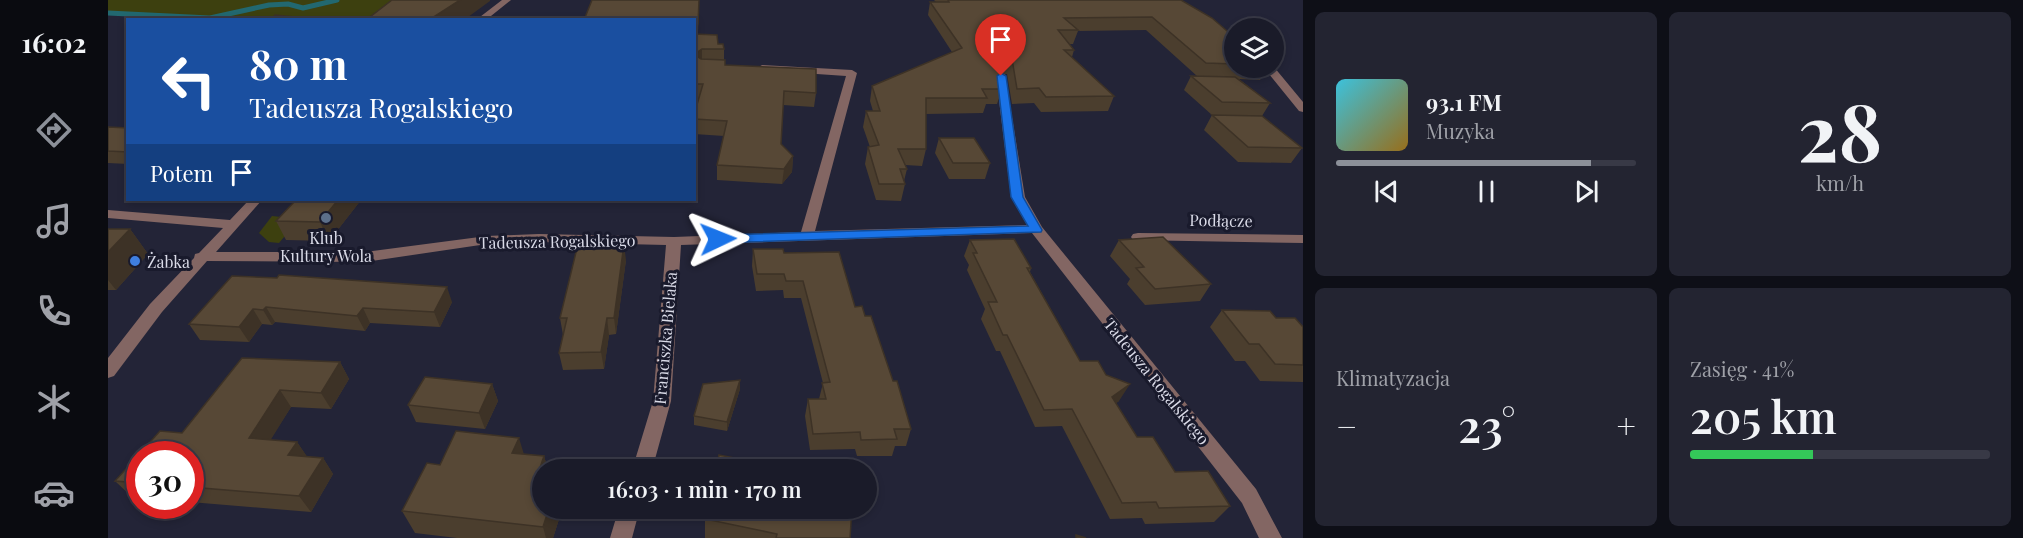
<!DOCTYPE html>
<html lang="pl">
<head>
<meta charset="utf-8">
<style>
	:root { --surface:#1a1b29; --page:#232431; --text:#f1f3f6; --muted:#9fa1a8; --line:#383946; --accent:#8c9099 }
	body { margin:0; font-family:"Playfair Display",serif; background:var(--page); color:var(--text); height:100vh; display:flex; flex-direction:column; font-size:22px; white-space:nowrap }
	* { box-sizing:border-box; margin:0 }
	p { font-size:20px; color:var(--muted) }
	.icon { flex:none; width:33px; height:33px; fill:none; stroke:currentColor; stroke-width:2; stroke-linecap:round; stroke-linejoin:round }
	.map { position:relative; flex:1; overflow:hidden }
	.side { display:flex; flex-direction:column; gap:12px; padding:12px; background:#0e0f17; width:720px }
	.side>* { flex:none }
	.guide { position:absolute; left:18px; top:18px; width:570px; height:183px; border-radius:0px; box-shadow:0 3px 9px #0003,0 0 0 2px var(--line); background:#1a4fa0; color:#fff; overflow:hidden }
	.buttons { position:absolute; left:1116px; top:18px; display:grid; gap:12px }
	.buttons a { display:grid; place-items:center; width:60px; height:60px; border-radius:50%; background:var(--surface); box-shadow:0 3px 9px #0003,0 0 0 2px var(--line); font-size:30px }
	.speed { position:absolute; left:18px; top:441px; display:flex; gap:12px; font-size:30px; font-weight:700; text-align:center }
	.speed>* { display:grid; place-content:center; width:78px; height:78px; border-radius:50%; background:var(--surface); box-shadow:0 3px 9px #0003,0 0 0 2px var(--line); line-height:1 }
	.speed .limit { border:9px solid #d22; background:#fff; color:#111 }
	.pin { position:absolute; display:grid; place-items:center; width:51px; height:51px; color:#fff; margin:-62px -26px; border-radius:50% 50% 50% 0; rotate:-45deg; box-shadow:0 0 6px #0007 }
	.pin .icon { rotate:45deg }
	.me { position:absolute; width:66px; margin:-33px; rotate:88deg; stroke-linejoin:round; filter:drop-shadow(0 0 4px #0008) }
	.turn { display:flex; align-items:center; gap:21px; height:126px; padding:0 24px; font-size:27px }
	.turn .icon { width:78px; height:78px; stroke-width:2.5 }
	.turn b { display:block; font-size:42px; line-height:51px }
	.then { display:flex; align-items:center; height:57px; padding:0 24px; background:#0003; gap:12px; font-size:22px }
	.big { font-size:45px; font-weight:600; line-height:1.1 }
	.side .widget { flex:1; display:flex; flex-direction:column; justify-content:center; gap:9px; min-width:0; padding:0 21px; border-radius:9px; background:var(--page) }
	.side .dial { align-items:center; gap:0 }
	.dial b { font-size:78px; line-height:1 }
	.song { display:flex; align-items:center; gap:18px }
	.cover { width:72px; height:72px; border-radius:9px; background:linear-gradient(135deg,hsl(190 70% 55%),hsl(40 70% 35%)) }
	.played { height:6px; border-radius:3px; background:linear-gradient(90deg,var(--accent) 85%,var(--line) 85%) }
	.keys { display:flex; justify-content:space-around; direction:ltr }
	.heat { display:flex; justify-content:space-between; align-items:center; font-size:33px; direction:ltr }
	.charge { height:9px; border-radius:4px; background:linear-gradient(90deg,#34c759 41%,var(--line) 0) }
	.side .tiles { flex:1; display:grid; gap:12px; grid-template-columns:repeat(2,1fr) }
	.trip { position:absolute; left:424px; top:459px; width:345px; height:60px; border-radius:30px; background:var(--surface); box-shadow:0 3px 9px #0003,0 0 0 2px var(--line); font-weight:600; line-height:60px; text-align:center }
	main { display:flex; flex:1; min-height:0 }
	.tab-bar { display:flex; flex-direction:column; width:108px; justify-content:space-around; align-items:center; background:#0a0b10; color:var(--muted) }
	.tab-bar .icon { width:42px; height:42px }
	.tab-bar .current { color:var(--accent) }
	.tab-bar b { font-size:27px; color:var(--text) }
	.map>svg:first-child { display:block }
	.green { fill:#3d400f }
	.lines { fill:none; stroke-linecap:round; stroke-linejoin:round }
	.stream { stroke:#226870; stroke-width:5 }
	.minor { fill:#836663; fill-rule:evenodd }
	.wall { fill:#4b3e2e }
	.shaded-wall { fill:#3d3226 }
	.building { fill:#574836; stroke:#3d3226; stroke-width:1.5 }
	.route { fill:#1a73e8; stroke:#114b97; stroke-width:1.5 }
	.service-dot { fill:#5c6f8a; stroke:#191a2c; stroke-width:2 }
	.shop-dot { fill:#3f7fe0; stroke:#191a2c; stroke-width:2 }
	.labels { text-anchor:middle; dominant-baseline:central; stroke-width:6; stroke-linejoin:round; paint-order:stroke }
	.street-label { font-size:16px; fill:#dadbe8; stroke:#191a2c }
	.poi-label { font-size:16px; fill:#dadbe8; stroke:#191a2c }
</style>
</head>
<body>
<main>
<nav class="tab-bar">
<b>16:02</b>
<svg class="icon current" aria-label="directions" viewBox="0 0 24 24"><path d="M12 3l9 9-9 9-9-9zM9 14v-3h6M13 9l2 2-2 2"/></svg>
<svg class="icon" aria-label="music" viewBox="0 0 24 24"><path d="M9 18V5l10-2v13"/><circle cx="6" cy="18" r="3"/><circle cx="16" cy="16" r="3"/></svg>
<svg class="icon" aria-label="phone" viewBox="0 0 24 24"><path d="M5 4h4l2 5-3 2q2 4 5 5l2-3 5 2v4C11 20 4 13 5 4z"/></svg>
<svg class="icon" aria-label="climate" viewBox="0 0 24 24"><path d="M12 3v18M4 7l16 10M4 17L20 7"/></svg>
<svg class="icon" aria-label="car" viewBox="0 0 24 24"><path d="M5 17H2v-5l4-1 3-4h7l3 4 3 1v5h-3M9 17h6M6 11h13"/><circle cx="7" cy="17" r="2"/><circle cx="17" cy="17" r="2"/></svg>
</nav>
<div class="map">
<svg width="1195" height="538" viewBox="0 0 1195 538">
	<rect width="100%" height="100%" fill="#232437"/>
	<path class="green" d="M0,0H300L273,20L119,16L110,19L0,13Z
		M164,216L191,219L171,243L161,242L151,233Z"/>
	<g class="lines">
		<path class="stream" d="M0,13L102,18L161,5L180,4L195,8L229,0"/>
		<path class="minor" d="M394,0H403L378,20H368Z
			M654,65L744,70L749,73L707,231L919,225L903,197L888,76L897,74L917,197L934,227L1148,489L1174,538H1151L1134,503L924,233L573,245L563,401L544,470H524L545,401L558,245L431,242L379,244L257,262L99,261L54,312L6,376L0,378V358L42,304L86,258L87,254L91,253L115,228L0,218V210L122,220L141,200H154L108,252H257L379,236L431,234L566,237L693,232L738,76L651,70L649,68Z
			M1166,67L1195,102V112L1191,111L1156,68Z
			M1030,233L1195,235V243L1025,240L1023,237L1025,234Z
			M511,508H532L524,538H502Z"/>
	</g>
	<path class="wall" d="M591,0L590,34L610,44L616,49V60L617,65L708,93L706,107L675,105L673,144L685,156L684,172L674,184L609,180V165L616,136L586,134V115L591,98H586V20Z
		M826,0H1073L1126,37V68H1159L1152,80L1131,79L1162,103L1154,116L1194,148L1183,163L1130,162L1096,130L1104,115L1076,90L1083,76H1089L1038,30L970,31L965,44H961L966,50L964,57L1006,96L1000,111L933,112L926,103L904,104L899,74H893L894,89L889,104H878L875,113L818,114V149L814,166L797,165L799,169L796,181L797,184L793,201L768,200L757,164L760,147H762L755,127L758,111H765L762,101L764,86L844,52L820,15L822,2H828Z
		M0,127L20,128V164L0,163Z
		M831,138L882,163L877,179H841L827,153Z
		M188,200H253L221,241L178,240L168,221Z
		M0,229H22L40,254L8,290H0Z
		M862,240L923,268L922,272L972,361L1011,401L1008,403L1029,437L1067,472L1122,506L1106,522L1037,524L1034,518L1002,519L954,426L927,427L892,351H888L873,319L877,309L859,270L861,265L856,256Z
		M1011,240L1103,284L1092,301L1037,305L1019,284L1022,279L1002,256Z
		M645,249L676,253L747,307L757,316L785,381L803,429L798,446H787L784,456H749L747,449L702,450L697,416L700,399H711L715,383L693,298H676L675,290L648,291L644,266Z
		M518,260L508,334L501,335L496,369L455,370L451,353L455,335L452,318Z
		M124,276L344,302L332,327L262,323L257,331L167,322L164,325L154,324L141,342L92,340L81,324Z
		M1114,310L1168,318L1195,327V382L1152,381L1137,361H1127L1102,327Z
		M134,358L232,362L241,379L223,409L183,407L162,440L189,442L199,457L215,458L225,474L203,512L82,502V454H32V497H24L7,481L52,431L74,433Z
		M384,384L390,401L377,429L308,422L300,405Z
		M632,389L619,431L586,425V416Z
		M416,454L436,456L440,470H435V508L453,513L445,538H349L307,533L294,511L332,465Z
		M597,519L742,538H597Z"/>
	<path class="shaded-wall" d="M352,0H382V1L356,20H321Z
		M594,49V63L587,55L588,53Z
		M685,156L684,172L674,184L676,169Z
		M230,200H253L221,241L212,222Z
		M22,229L40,254L8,290L0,280V252Z
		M516,244L518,260L508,334L506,318Z
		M339,287L344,302L332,327L326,312Z
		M158,307L167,322L164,325L155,310Z
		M255,308L262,323L257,331L249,316Z
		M145,309L154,324L141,342L131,327Z
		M499,318L501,335L496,369L493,352Z
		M232,362L241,379L223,409L213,393Z
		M632,380V389L619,431V422Z
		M384,384L390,401L377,429L371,413Z
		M1022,384L1011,401L994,414L1004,397Z
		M172,390L183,407L154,454L141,438Z
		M411,438L418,461L404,453Z
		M189,442L200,458L180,455Z
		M436,456L440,470H435V501L425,488Z
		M215,458L225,474L203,512L191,496Z
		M441,508H452L453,513L445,538H438L435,527Z"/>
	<path class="building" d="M284,0H352L321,20H258Z
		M484,0H591L590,24H586V20H476Z
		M840,0H1073L1104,18L1126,37V64L1098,63L1044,17L956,18L970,30H950L966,50H956L1006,96L938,97L931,88L909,89L904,59H892L894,89H874L879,98H818V149H790L799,169H792L797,184H771L760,147L771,145L758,111H772L764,86L854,48L822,2H841Z
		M167,15L207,19L163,20Z
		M586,34L609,35L610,44H615L616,49H594L588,53L587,55L593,59L617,60V65L708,69V93L676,91L673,144L685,156L676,169L609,165L619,121L586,119V115L595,84H586Z
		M1083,76L1127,77L1162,103L1114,102Z
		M1104,115L1154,116L1194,148L1140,147Z
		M0,127L20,128V152L0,151Z
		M831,138H866L882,163H845Z
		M188,200H230L212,222L168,221Z
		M0,229H22L0,252Z
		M1055,237L1103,284L1047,289L1028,268L1036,267L1011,240Z
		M906,239L923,268H919L972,361H990L998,375L1022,384L1004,397L1029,437H1045L1067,472L1100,471L1122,506L1051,508L1048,502L1014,503L964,409L936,410L899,335H895L880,302H889L865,253H869L862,240Z
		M470,244H516L506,318H499L493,352L451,353L459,318H452Z
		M645,249H675L676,253L731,252L747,307L754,306L757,316H763L785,381H789L803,429H786L789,439L753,440L752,432L705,434L700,399H718L714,383L722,382L695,281H678L676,274H649Z
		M171,275L339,287L326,312L255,308L249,316L158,307L155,310L145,309L131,327L81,324L124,276L169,278Z
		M1114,310L1162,311L1168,318H1187L1195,327V365L1167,364L1151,344H1141Z
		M134,358L232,362L213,393L172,390L141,438L189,442L180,455L215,458L191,496L82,487V454H32V483L7,481L52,431L74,433Z
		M317,377L384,384L371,413L300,405Z
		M632,380L619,422L586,416L595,384Z
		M348,431L411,438L404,453L436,456L425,488L435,489V508H441L435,527L294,511L319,463L332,465Z
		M611,455L688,470H608Z
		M709,467L721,470H709Z
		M599,508H744L742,538H668L669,534L597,519Z
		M968,535L978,538H968Z"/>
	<path class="route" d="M893,73L898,76L915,197L934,230L933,232L610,243L604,239L610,235L920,226L903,197L889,76Z"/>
	<circle class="service-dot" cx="218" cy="218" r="6"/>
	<circle class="shop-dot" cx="27" cy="261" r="6"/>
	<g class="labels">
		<g class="street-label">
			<text transform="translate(1113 220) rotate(1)">Podłącze</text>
			<text transform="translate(449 241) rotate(-1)">Tadeusza Rogalskiego</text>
			<text transform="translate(557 338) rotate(-85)">Franciszka Bielaka</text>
			<text transform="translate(1049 381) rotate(51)">Tadeusza Rogalskiego</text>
		</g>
		<g class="poi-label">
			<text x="218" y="237">Klub<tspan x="218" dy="18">Kultury Wola</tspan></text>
			<text x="39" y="261" text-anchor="start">Żabka</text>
		</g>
	</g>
</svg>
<div class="buttons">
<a><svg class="icon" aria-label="layers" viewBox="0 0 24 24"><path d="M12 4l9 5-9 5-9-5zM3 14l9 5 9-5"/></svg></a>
</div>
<div class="speed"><div class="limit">30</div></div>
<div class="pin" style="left:893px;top:76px;background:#d93025"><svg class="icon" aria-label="arrive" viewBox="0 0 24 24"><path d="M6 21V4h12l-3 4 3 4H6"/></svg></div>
<svg class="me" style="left:610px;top:239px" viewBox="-20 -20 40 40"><path d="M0-17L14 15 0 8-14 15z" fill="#1a73e8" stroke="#fff" stroke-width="4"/></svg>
<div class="trip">16:03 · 1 min · 170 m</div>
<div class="guide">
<div class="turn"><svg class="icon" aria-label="left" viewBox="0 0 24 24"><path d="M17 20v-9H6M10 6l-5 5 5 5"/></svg><div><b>80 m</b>Tadeusza Rogalskiego</div></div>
<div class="then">Potem<svg class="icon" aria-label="arrive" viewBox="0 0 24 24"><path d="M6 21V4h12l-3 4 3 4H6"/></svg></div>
</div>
</div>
<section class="side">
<div class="tiles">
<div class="widget">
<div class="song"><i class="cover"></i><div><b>93.1 FM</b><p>Muzyka</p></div></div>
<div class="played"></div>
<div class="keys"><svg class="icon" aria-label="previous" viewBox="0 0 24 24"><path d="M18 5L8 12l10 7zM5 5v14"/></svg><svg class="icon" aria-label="pause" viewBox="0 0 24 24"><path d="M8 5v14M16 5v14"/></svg><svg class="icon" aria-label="next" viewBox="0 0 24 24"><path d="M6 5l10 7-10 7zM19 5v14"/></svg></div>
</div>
<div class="widget dial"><b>28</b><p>km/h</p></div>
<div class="widget"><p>Klimatyzacja</p>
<div class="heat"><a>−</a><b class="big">23°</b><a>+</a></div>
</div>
<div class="widget"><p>Zasięg · 41%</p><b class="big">205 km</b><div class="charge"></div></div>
</div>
</section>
</main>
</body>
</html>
